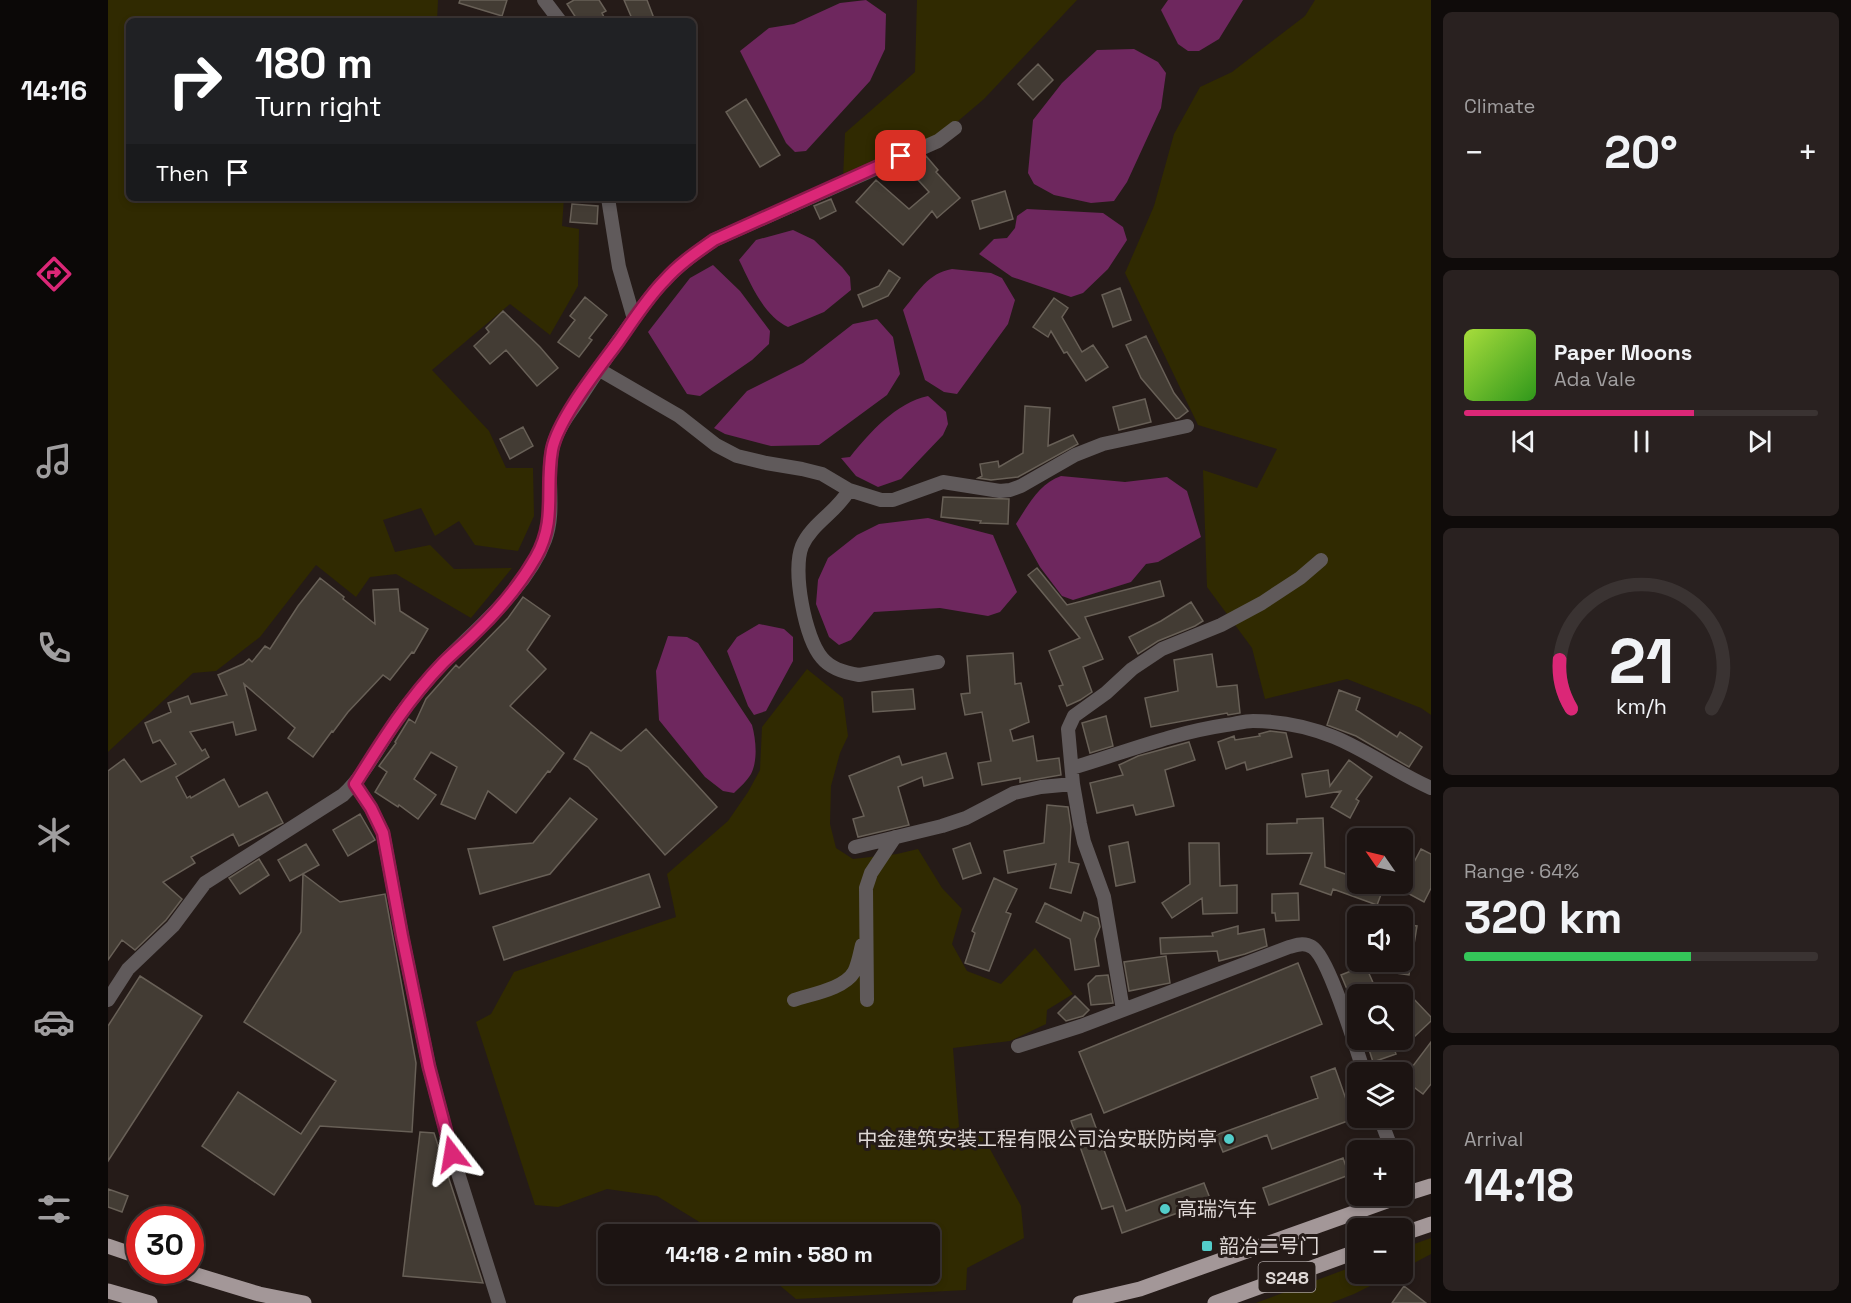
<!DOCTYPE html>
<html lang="en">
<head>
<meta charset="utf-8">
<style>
	:root { --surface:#1c1412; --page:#292120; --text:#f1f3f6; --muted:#a09e9f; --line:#3a3332; --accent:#db2777 }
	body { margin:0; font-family:"Space Grotesk","Noto Sans SC",sans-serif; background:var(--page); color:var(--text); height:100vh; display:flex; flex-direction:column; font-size:22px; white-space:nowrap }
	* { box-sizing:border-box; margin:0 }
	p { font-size:20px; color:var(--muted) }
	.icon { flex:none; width:33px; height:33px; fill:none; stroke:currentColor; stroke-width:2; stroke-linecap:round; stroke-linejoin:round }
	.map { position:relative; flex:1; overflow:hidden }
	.panel { display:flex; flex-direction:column; gap:12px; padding:12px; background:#0f0b0a; width:420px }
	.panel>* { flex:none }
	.banner { position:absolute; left:18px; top:18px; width:570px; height:183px; border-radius:9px; box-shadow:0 3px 9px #0003,0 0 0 2px var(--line); background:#202124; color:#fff; overflow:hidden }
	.needle { width:39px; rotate:304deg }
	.buttons { position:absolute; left:1239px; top:828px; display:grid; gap:12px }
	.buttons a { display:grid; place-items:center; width:66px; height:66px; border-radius:9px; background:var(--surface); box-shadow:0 3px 9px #0003,0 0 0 2px var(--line); font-size:30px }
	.speed { position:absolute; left:18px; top:1206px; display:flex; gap:12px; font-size:30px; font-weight:700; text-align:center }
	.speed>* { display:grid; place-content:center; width:78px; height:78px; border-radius:50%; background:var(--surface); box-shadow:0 3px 9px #0003,0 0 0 2px var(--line); line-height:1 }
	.speed .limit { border:9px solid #d22; background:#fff; color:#111 }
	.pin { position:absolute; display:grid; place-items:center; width:51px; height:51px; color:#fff; margin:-26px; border-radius:12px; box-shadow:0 3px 9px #0006 }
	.me { position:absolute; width:66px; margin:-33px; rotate:346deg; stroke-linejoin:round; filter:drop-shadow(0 0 4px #0008) }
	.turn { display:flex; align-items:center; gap:21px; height:126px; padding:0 30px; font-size:27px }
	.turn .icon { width:78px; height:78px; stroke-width:2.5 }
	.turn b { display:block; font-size:42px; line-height:51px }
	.then { display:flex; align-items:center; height:57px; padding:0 30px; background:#0003; gap:12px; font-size:22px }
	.big { font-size:45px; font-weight:700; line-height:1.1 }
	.panel .widget { flex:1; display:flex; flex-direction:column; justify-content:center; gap:9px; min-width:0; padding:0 21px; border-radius:9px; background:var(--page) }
	.panel .dial { align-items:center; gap:0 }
	.dial svg { height:156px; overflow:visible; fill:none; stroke:var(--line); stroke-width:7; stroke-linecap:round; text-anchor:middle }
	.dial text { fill:var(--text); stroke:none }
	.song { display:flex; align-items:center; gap:18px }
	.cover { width:72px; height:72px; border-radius:9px; background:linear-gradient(135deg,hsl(80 70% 55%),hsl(110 70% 35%)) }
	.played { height:6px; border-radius:3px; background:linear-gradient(90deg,var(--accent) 65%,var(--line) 65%) }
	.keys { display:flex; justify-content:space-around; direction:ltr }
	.heat { display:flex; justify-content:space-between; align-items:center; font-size:33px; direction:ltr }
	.charge { height:9px; border-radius:4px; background:linear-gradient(90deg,#34c759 64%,var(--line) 0) }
	.trip { position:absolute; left:490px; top:1224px; width:342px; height:60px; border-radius:9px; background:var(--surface); box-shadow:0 3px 9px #0003,0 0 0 2px var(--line); font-weight:700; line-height:60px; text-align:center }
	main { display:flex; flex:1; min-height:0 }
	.dock { display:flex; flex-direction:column; width:108px; justify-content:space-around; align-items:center; background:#0b0807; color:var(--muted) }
	.dock .icon { width:42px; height:42px }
	.dock .active { color:var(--accent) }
	.dock b { font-size:27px; color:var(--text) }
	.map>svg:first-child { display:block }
	.green { fill:#302a01 }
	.water { fill:#6e275e }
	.building { fill:#433c34; stroke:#686057; stroke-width:1.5 }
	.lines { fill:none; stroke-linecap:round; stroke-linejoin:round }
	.minor { stroke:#605a5b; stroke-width:14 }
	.primary { stroke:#a39798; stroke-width:15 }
	.route-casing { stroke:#8e194d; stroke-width:15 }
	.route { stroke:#db2777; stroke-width:10 }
	.poi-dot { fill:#53cdca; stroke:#251b18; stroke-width:2 }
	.labels { text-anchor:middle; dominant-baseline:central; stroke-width:6; stroke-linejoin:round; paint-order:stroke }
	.shield { fill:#251b18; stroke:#a79f9d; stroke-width:1.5 }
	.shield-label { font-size:18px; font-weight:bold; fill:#dfd8d6 }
	.poi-label { font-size:20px; fill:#dfd8d6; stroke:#251b18; text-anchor:start }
</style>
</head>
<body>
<main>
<nav class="dock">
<b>14:16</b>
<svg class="icon active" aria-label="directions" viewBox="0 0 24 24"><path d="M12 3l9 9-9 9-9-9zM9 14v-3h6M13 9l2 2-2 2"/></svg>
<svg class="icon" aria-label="music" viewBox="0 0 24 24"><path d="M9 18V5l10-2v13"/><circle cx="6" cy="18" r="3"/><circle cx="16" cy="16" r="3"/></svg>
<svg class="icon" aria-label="phone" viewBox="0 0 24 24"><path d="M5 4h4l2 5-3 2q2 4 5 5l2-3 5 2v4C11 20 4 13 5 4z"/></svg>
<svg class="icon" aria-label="climate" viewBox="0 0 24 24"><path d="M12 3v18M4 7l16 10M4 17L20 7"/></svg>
<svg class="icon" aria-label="car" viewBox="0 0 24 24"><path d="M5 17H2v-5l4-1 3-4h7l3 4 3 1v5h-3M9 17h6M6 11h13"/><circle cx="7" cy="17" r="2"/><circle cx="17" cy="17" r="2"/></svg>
<svg class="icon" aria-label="filters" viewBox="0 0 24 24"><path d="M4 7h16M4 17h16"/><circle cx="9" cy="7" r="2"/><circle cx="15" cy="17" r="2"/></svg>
</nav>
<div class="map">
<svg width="1323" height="1303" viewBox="0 0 1323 1303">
	<rect width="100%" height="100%" fill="#251b18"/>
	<path class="green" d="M0,0H330L329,21H21V198H456L454,226L471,229L470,286L442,335L402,304L324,370L381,431L398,468H425L426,516L410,551L367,545L351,521L327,536L313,508L275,520L287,552L322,545L346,569L404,568L363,618L288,574L262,577L248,597L208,565L152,637L108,671L85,673L0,752Z
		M809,0H969L876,99L829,139L735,179L737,133L807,72Z
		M1207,0H1323V715L1313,708L1239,679L1157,699L1144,648L1099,587L1095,470L1149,488L1169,449L1090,425L1017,273L1046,206L1066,134L1092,87L1124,72L1197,16Z
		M699,669L735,698L740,736L732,753L723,786L722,824L728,848L745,859L789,854L810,849L834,888L854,909L844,944L859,971L893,984L927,948L965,994L939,1010L938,1024L902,1041L845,1048L851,1127L876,1138L913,1206L916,1238L859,1268L858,1290L688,1299L658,1274H822V1234H611L549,1196L499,1189L450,1207L427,1205L368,1022L383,1014L406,972L568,917L559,874L620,821L640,792L652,770L654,727Z
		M1323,1238V1254L1295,1269V1248Z
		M1249,1265L1250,1274H1286L1246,1294L1223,1303H1148Z"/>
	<path class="water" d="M758,0L778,14L777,49L762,81L698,151L687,152L678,143L632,51L661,28L686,24L732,3Z
		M1060,0H1135L1111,39L1091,51H1080L1070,44L1053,10Z
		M1026,49L1050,62L1058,73L1053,108L1019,182L1006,201L983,203L946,195L926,184L920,173L925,120L954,83L989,50Z
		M919,209L995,213L1015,227L1019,240L1000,269L975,293L963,297L904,277L871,254L886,239L899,238L907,228L909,216Z
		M685,230L706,240L734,267L742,277L743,290L716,312L680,327C655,315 643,284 631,260L648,240Z
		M605,265L632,291L662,331L661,344L644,360L592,396L579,394L540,332L582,278Z
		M844,269L883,273L894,278L907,300L900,324L849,394L836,392L817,380L795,310C810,292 820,273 844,269Z
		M769,319L785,337L792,374L779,395L711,445L663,446L617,434L606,428L639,391L695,363L745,324Z
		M820,396L838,412L840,424L835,435L793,479L770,487L748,476L733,458L742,457C762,432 788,403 820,396Z
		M953,476L1017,482L1059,477L1079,491L1093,537L1050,562L1038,564L1023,582L965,600L954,596L932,567L908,524C920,505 931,484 953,476Z
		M820,518L885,535L909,592L892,612L880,616L832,608L766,612L743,640L731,645L721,637L708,604L710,580L720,558L749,535L771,524Z
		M651,624L676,629L685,637V661L658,711L646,715L640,706L619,651L629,637Z
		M560,636L579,637L590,643L644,725C648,740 650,760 643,774C639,781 632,787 626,793L615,791L597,777L551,720L548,671Z"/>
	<path class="building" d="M352,0H399L394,16L351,3Z
		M466,0H491L498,11L494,13L498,21H470L459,4Z
		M516,0H539L547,21H525Z
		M930,64L945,80L925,100L910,84Z
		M638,99L672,155L652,167L618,112Z
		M818,156L830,170L828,172L852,198L829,218L824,211L795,245L748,202L768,180L801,209L821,192L801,170Z
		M897,191L905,219L872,229L864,201Z
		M723,199L728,211L712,219L706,206Z
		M464,204L490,206L489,224L462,222Z
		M781,270L792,278L780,296L755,307L750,295L771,286Z
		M1012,288L1023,320L1005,327L994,295Z
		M477,297L499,315L481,338L484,340L471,357L450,342L467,320L462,316Z
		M946,298L960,308L954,317L974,352L985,345L1000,367L978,381L959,352L956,353L943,331L940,337L925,327Z
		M395,311L432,347L450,368L429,386L398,350L382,364L366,346L381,332L378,328Z
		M1038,336L1066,393L1080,411L1071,418L1068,419L1033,378L1018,345Z
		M1037,399L1043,422L1011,430L1005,407Z
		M917,406L942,408L940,446L965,435L970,444L910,477L883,480L870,478L874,476L872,464L890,461L891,467L915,453Z
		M415,427L425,446L402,459L392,439Z
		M835,497L901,499L900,524L872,523L873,521L833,517Z
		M929,568L959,605L1052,581L1056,596L977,617L995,659L975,667L984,692L972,700L959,706L951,686L955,685L941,651L972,638L920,575Z
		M212,578L236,597L235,599L267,624L265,590L290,589L292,611L320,629L306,653L304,652L282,680L275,675L240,712L225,732L224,731L205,757L180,738L187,728L136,684L148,730L128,735L125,722L82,732L94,751L97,749L101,757L68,777L79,798L82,796L83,798L116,779L131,807L159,792L175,823L131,846L125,834L83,857L87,863L55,882L74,899L58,920L27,950L14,940L0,960V771L16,759L33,782L68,764L52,740L45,743L37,723L63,712L60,703L80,696L83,704L119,695L110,675L135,664L141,659L144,662L157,646L162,649L190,606Z
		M415,597L442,616L419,650L438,669L402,706L456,753L442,772L440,771L408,813L380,791L367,819L333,804L349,767L323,752L306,779L328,795L310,819L291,805L290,807L267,792L279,772L271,766L288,743L287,742L301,719L307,723L318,699L348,665L351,668L400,618Z
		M1083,602L1095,621L1087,626L1050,641L1030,654L1021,637L1053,621Z
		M905,653L907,684L913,683L921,722L902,730L905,741L925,736L929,761L951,758L953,775L912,782V778L874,785L870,763L883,761L874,712L857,715L853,694L862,693L859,656Z
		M1104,654L1109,687L1129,685L1132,713L1120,715L1119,713L1043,727L1037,698L1070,691L1066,660Z
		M805,689L807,709L765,712L764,692Z
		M1231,690L1252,698L1248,710L1289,737L1292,732L1314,747L1301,767L1248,736L1219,725Z
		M998,716L1005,746L982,753L974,723Z
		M538,729L609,807L557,855L480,767L466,759L483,732L513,751Z
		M1162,731L1178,733L1184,757L1139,770L1137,762L1118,769L1110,742L1126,736L1127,740L1152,736L1151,734Z
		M1081,742L1087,760L1057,770L1066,806L1028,815L1025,805L989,813L982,783L1015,775L1011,765L1030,756Z
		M838,753L845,778L816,786L814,777L790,787L801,825L750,837L745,819L756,816L741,776L791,756L794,765Z
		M1241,760L1264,777L1248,799L1251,801L1242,818L1223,807L1233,791L1198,797L1194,774L1220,770L1222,786Z
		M462,798L489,819L442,874L372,894L360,849L425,843Z
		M939,805L960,807L963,827L961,862L971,864L963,893L942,888L948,864L900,873L896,851L936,843Z
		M252,814L267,840L240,856L225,830Z
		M1215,818L1217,867L1240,875L1248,854H1250V884H1277L1269,905L1225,889L1223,895L1192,884L1204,853L1159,854V824L1189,823V819Z
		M1020,842L1027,882L1008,886L1001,846Z
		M862,843L873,873L855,879L845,849Z
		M1081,843H1111L1112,886L1129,885V913L1095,914L1094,898L1064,918L1054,903L1082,884Z
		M198,844L211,865L182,881L170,860Z
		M1313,849L1323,854V888L1316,902L1292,889Z
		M151,859L161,875L132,894L121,878Z
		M195,874L232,902L277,894L308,1063L304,1132L212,1126L166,1195L94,1146L130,1092L193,1134L228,1081L136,1022L193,932Z
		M541,874L552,907L396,960L385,927Z
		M886,878L909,889L898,912L903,914L881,971L857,963L867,933L864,931Z
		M1190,893L1191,920L1168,921L1167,913H1164V894Z
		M937,903L973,921L976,912L990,918L992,927L987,939L991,966L967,970L962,939L928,922Z
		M1294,924L1309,926L1301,975L1259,969L1270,994H1241L1233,975L1258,965V962H1294Z
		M1130,926V934L1156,929L1159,946L1137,954L1111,961L1109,951L1053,954L1052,938L1105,936L1104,933Z
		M1058,956L1062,983L1021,991L1016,962Z
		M1190,963L1214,1024L996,1113L971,1052Z
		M1000,975L1005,1003L983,1005L980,984L988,976Z
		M32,976L94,1016L0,1161V1026Z
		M1302,995L1323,1017V1021L1306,1037L1294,1026V1002Z
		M967,996L981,1010L975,1016L958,1021L950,1013Z
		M1258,1040H1283L1288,1054L1265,1062Z
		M1323,1042V1084L1315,1094L1295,1079Z
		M1227,1068L1245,1119L1164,1149L1159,1135L1115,1152L1108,1135L1210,1098L1203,1077Z
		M983,1114L1018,1211L1096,1183L1103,1201L1014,1233L1005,1206L994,1209L963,1121Z
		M312,1132L326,1133L375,1283L295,1276Z
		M1235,1158L1241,1175L1161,1205L1155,1188Z
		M0,1189L20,1196L14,1212L0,1207Z
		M1296,1286L1318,1303H1284Z"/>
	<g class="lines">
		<path class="minor" d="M436,0L452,21
			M500,198L511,267L526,319
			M490,369L571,416L608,445L629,456L658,463L694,469L714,474L741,490L773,500H785L835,482L892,491L902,490L913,486L967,455L995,444L1079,426
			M741,490C729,512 704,523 694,546C684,571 697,638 714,658C723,669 738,673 751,675L830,662
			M964,768C1015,753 1064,733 1118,725C1127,724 1136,721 1145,721C1171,721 1201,727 1226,737C1260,751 1289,773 1323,788
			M247,784L263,808L275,833L294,936L321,1067L344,1154L391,1303
			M747,847L834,826L858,818L906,793L933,787L965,784
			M0,1000L20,969L65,926L97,883L235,795C262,770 277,732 301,703C312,689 324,674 336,662C371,626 419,588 437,540C448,511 438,479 444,450C448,430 461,414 472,398C484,379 497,360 510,341C525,321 539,298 557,280C572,264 589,252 606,240L830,141L847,128
			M686,1000C703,994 736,989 746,972C750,965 752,953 754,945
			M759,1000L758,888L763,873L787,837
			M1015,1010L996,897L976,842L972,824L965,784L960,729L966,716L998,693L1024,669L1054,649L1113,625L1154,603L1192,578L1213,560
			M910,1046L973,1026L1181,947C1189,945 1196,942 1204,947C1221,957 1248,1049 1256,1072
			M1272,1118L1284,1150
			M1294,1180L1299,1193"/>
		<path class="primary" d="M1294,1195L1323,1186
			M1294,1234L1323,1224
			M0,1246L32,1257
			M72,1270L151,1294L196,1303
			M0,1291L42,1303
			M972,1303L1032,1289L1293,1196
			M1107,1303L1250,1251"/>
	</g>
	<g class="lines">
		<g class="route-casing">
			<path id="route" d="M344,1154L321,1067L294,936L275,833L263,808L247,784C274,741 300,699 335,663C345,653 356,644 365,635C389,612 412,585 428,557C449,520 437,489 444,450C450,419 491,368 510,342C525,321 539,298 557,280C571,264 589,252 606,240L793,156"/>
		</g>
		<use href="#route" class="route"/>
	</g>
	<g class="poi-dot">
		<circle cx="1121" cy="1139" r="6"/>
		<circle cx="1057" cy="1209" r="6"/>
		<rect x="1093" y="1240" width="12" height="12" rx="3"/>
	</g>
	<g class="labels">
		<rect class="shield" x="1150.5" y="1262" width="57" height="30" rx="4.5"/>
		<g class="shield-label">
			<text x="1179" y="1277">S248</text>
		</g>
		<g class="poi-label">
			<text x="1109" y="1139" text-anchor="end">中金建筑安装工程有限公司治安联防岗亭</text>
			<text x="1069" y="1209">高瑞汽车</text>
			<text x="1111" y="1246">韶冶二号门</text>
		</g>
	</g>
</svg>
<div class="buttons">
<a><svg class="needle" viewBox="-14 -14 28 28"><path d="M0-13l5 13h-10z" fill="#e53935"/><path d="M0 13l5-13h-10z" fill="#a09e9f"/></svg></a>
<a><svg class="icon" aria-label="sound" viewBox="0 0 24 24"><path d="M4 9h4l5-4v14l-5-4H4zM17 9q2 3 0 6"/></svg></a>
<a><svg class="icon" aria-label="search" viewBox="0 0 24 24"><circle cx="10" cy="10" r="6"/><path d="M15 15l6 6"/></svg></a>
<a><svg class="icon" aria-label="layers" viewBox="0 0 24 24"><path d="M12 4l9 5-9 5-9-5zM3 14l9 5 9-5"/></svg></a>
<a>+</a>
<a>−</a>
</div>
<div class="speed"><div class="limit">30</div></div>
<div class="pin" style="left:793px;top:156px;background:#d93025"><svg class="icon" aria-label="arrive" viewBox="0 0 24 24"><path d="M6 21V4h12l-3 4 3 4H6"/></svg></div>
<svg class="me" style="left:344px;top:1154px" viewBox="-20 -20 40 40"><path d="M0-17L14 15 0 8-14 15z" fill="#db2777" stroke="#fff" stroke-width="4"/></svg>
<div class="trip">14:18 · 2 min · 580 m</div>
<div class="banner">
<div class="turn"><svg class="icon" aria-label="right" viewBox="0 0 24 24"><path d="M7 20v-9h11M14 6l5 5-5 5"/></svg><div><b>180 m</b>Turn right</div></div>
<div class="then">Then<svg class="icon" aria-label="arrive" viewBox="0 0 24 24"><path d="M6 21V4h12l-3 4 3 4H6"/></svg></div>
</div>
</div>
<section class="panel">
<div class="widget"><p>Climate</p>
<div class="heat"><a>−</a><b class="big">20°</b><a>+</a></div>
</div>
<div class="widget">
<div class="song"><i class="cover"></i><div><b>Paper Moons</b><p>Ada Vale</p></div></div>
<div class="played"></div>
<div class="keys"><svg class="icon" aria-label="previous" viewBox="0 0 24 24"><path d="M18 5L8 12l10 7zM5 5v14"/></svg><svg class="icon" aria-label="pause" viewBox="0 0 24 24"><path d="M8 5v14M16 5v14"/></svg><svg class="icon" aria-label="next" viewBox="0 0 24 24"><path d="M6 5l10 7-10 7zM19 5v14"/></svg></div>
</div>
<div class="widget dial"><svg viewBox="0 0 100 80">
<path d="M14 69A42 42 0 1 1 86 69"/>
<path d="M14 69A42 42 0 0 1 8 44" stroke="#db2777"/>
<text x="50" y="56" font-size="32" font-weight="700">21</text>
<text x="50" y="72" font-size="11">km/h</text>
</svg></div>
<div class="widget"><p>Range · 64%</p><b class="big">320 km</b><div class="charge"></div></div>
<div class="widget"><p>Arrival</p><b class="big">14:18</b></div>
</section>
</main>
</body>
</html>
